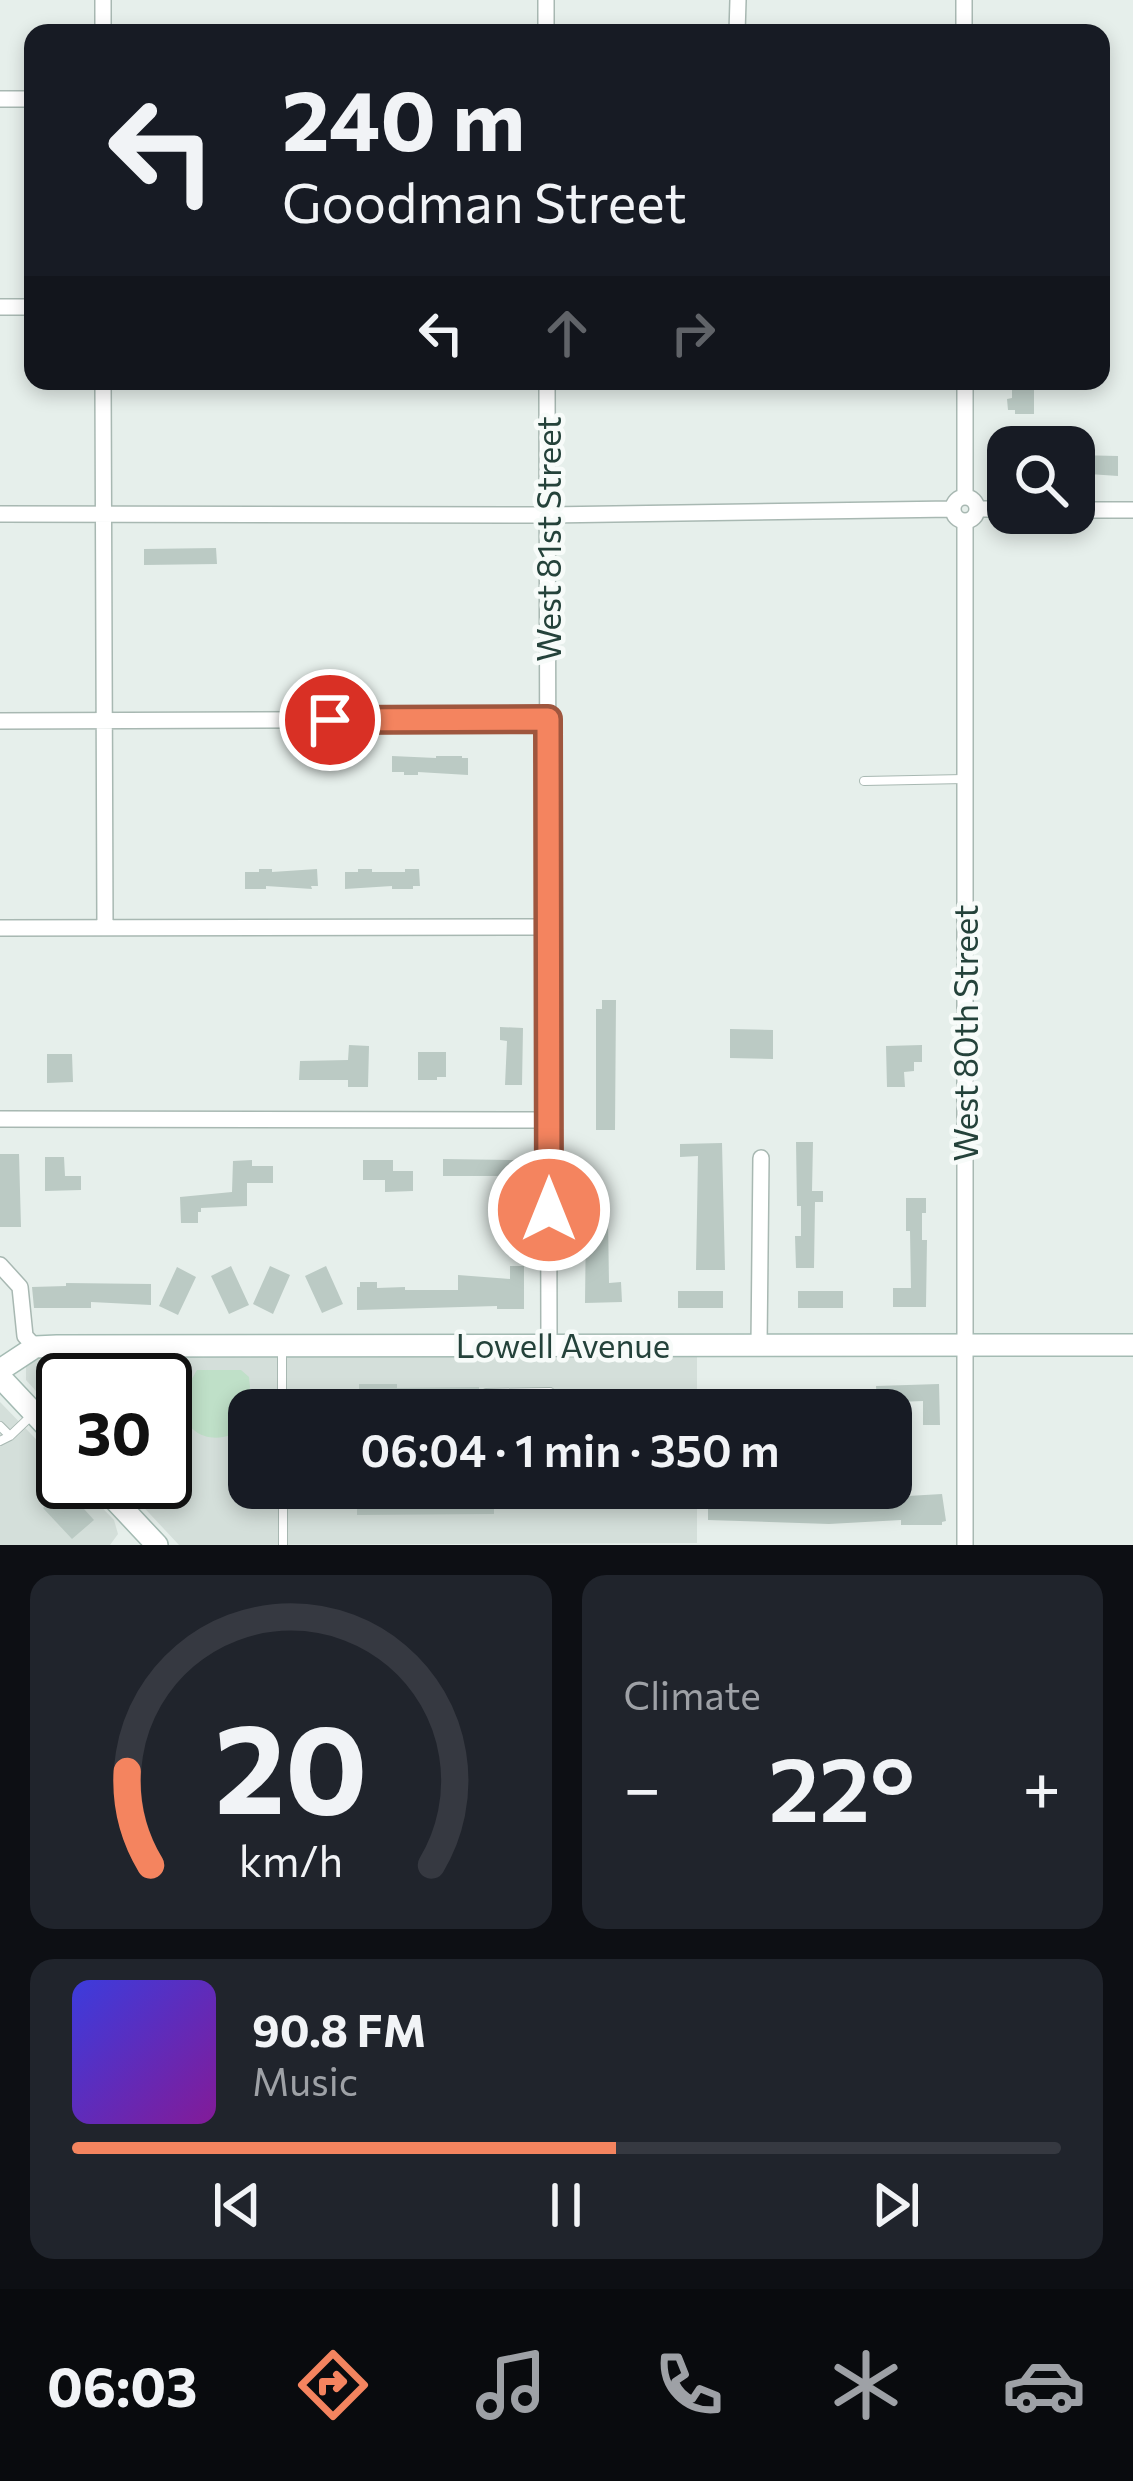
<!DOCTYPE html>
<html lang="en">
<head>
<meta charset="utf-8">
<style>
	:root { --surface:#171b24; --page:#20242c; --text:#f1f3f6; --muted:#9ea1a6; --line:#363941; --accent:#f4845f }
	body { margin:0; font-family:Commissioner,sans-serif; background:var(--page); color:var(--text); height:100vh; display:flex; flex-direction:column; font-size:45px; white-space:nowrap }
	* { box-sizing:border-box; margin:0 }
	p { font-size:39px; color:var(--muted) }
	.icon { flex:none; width:66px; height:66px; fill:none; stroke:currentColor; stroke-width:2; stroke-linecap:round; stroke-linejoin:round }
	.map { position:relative; height:1545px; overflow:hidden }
	.side { display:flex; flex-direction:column; gap:30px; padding:30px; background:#0d0f14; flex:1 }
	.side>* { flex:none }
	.banner { position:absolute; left:24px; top:24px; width:1086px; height:366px; border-radius:24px; box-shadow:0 6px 18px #0003; background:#171b24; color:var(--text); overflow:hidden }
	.tools { position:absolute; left:987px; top:426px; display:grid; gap:24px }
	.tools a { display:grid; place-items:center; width:108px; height:108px; border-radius:24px; background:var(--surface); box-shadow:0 6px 18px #0003; font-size:60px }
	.speed { position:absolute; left:36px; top:1353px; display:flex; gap:24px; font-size:60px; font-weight:700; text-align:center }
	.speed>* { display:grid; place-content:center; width:156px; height:156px; border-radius:50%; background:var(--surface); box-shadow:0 6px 18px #0003; line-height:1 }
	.speed .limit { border:6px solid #111; border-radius:18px; background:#fff; color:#111 }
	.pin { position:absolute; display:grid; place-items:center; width:102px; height:102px; color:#fff; margin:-51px; border:6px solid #fff; border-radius:50%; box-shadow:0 3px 12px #0007 }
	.me { position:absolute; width:132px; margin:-66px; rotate:0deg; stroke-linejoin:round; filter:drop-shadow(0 0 9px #0008) }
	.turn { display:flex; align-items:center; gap:42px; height:252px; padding:0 60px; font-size:54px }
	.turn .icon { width:156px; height:156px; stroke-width:2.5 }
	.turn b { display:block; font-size:84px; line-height:102px }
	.lanes { display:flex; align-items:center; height:114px; padding:0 60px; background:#0003; justify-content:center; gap:60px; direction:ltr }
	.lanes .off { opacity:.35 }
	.big { font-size:90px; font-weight:600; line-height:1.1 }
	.side .widget { flex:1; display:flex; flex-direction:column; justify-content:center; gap:18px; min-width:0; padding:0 42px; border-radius:24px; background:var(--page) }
	.side .dial { align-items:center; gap:0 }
	.dial svg { height:312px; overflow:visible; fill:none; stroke:var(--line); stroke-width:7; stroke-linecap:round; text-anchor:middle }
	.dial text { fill:var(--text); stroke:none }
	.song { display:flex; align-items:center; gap:36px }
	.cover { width:144px; height:144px; border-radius:18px; background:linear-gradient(135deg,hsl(240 70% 55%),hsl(290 70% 35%)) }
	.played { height:12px; border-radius:6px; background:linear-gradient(90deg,var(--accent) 55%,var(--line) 55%) }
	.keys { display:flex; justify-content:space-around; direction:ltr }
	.heat { display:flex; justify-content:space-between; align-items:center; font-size:66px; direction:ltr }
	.side .tiles { flex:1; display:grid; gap:30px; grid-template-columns:1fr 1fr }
	.widget:last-child { grid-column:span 2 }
	.trip { position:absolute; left:228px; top:1389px; width:684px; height:120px; border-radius:24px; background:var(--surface); box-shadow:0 6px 18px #0003; font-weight:600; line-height:120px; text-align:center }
	.menu { display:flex; height:192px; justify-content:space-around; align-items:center; background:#090b0e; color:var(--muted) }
	.menu .icon { width:84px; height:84px }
	.menu .on { color:var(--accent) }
	.menu b { font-size:54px; color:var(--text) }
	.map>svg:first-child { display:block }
	.built { fill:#d4dfda }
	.green { fill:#bfe0c8 }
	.building { fill:#bbcac4 }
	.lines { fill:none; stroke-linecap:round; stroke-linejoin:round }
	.lane-casing { stroke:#a8b8b2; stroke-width:10 }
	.street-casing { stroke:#a8b8b2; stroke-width:18 }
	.secondary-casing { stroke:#a4bbb3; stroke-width:24 }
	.lane { stroke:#fff; stroke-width:8 }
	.street { stroke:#fff; stroke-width:15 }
	.secondary { stroke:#fff; stroke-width:21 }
	.route-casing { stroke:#9f563e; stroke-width:30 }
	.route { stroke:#f4845f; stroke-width:21 }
	.labels { text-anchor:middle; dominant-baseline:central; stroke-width:9; stroke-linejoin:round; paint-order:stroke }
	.street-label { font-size:33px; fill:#24423a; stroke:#f7fbf9 }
</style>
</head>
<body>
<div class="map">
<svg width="1133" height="1545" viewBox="0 0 1133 1545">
	<rect width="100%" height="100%" fill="#e6efeb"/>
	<path class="built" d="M697,1349V1410H249V1488H697V1543L179,1545L120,1482H165V1380H63V1421L26,1380V1366L35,1358L42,1356Z
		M0,1402L63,1467V1482H77L114,1520L118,1534L110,1545H0Z"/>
	<path class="green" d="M197,1370H241L249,1377L250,1387L243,1428C221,1446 185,1439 183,1407C183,1395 191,1380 197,1370Z"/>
	<path class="building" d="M1021,381H1034V414H1015V410H1008L1007,399L1012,398V382Z
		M1074,455L1118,456V476L1074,473Z
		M216,548L217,564L144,565V549Z
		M392,756L436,758V756H462V758H468V775L418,772V775H404V772H392Z
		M259,869H272V872L317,869L318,886H311L312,889L266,886V889H245V872H259Z
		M358,869H372V872H405V869H419L420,886H413V889H392V886L345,889V872H358Z
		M602,1000H616L615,1130H596V1009H602Z
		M500,1027L523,1028L522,1085H505L507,1041L500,1040Z
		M730,1029L773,1030V1059L730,1058Z
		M349,1045L369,1046L368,1087H348V1080H299L300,1061L348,1060Z
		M922,1045V1062H914V1071L904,1072L905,1087H887L886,1046Z
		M418,1052H446V1077H437V1080H418Z
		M47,1054H72L73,1082L47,1083Z
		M796,1142H813L812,1191H823V1202H815L814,1268H796L795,1236H801V1206H797Z
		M722,1143L725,1270H696L698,1156L680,1157V1144Z
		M0,1154H19L21,1227H0Z
		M45,1157H64L65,1176H81V1190L45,1191Z
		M443,1159L515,1160L523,1162V1176H443Z
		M252,1160V1166H273V1183H247V1206L201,1208V1212H198V1223H181L180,1197L232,1192L233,1161Z
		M363,1160H393V1171H413V1191L385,1192V1180H363Z
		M906,1198H926V1213H922V1240H927L926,1307H893V1288H911L910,1231H906Z
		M586,1220H608L609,1283L621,1282L622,1302L585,1303Z
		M231,1266L249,1305L229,1314L211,1276Z
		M270,1266L290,1275L273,1314L253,1304Z
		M326,1266L343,1304L322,1313L305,1276Z
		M510,1266H524V1309H497V1306L357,1310V1287H360V1282H377V1288L405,1287V1290H458V1275L510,1279Z
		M177,1267L196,1277L178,1315L159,1306Z
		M66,1283L151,1284V1305L91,1302V1308H34L32,1287L66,1286Z
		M678,1291H723V1308H678Z
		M798,1291H843V1308H798Z
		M359,1384H397V1388L479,1387V1410H359Z
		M939,1384L940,1425H923V1401L898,1402V1410H887V1401H877L876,1386Z
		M65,1488L94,1520L72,1539L43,1508Z
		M357,1488H494V1514L357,1515Z
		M795,1488H810V1502H817V1507H873V1498L942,1494L946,1521L942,1522V1525H901V1520L829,1524L708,1520V1499L795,1500Z"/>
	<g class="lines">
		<g class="lane-casing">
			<path id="lane" d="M864,781L964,779
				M486,1393L550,1392
				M282,1410V1352
				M0,1426L10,1436
				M0,1441L10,1436L31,1416
				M283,1488V1545"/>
		</g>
		<g class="street-casing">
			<path id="street" d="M103,0V33
				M546,0V33
				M964,0V33
				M737,33L738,0
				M0,99H33
				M0,307H33
				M103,381L105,928
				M547,381L549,1344
				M965,381V497
				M953 509a12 12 0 1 1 24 0a12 12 0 1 1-24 0Z
				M977,509H1008
				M1074,510H1133
				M0,514L548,515L953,509
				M965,522V1545
				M0,721L548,719
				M0,928L549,927
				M0,1119L549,1120
				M0,1265L20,1287L25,1336L35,1347
				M759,1345L761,1158"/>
		</g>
		<g class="secondary-casing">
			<path id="secondary" d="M0,1370L35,1347L57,1346L1133,1345
				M0,1377L63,1444
				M98,1482L157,1545"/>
		</g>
		<use href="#lane" class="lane"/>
		<use href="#street" class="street"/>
		<use href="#secondary" class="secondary"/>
	</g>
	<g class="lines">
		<g class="route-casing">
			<path id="route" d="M330,720L548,719L549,1210"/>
		</g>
		<use href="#route" class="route"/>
	</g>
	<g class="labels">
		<g class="street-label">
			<text transform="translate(547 539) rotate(-90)">West 81st Street</text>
			<text transform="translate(964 1033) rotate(-90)">West 80th Street</text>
			<text x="563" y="1344">Lowell Avenue</text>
		</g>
	</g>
</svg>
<div class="tools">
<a><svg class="icon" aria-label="search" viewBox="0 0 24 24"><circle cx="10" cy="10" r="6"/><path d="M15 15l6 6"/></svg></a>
</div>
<div class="speed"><div class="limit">30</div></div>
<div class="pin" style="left:330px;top:720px;background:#d93025"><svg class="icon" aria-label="arrive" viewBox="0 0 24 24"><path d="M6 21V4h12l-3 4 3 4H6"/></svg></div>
<svg class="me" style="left:549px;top:1210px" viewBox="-20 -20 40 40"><circle r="17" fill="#f4845f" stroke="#fff" stroke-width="3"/><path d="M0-11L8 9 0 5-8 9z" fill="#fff"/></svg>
<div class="trip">06:04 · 1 min · 350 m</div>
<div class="banner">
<div class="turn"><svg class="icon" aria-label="left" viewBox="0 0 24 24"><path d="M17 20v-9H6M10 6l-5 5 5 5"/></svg><div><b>240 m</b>Goodman Street</div></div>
<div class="lanes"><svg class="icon" aria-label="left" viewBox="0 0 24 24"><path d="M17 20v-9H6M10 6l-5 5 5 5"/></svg><svg class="icon off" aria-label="ahead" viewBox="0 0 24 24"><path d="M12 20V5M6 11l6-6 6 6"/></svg><svg class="icon off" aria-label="right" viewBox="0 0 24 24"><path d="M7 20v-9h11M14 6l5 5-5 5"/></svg></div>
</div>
</div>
<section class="side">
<div class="tiles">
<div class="widget dial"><svg viewBox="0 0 100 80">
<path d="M14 69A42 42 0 1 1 86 69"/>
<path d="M14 69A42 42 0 0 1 8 45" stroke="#f4845f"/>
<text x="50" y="56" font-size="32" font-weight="700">20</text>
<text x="50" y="72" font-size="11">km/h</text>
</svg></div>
<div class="widget"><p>Climate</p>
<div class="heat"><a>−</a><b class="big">22°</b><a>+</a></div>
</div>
<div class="widget">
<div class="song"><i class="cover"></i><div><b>90.8 FM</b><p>Music</p></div></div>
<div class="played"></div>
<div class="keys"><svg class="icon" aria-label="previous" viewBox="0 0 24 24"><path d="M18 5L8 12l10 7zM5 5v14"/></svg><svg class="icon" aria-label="pause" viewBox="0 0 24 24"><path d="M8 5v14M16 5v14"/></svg><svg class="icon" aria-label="next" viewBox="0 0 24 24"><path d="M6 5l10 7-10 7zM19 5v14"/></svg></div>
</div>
</div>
</section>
<nav class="menu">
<b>06:03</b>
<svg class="icon on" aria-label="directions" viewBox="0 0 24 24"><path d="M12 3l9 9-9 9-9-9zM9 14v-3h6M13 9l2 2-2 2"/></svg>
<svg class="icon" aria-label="music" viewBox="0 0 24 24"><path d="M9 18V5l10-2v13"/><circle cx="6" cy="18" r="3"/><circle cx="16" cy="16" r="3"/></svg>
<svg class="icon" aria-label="phone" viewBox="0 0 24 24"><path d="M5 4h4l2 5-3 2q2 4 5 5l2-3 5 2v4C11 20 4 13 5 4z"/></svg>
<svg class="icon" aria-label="climate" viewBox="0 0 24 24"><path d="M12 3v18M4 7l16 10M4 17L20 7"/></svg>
<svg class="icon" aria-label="car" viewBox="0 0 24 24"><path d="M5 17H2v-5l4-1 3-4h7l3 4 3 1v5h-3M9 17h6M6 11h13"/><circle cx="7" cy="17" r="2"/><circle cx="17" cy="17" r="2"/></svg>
</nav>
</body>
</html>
